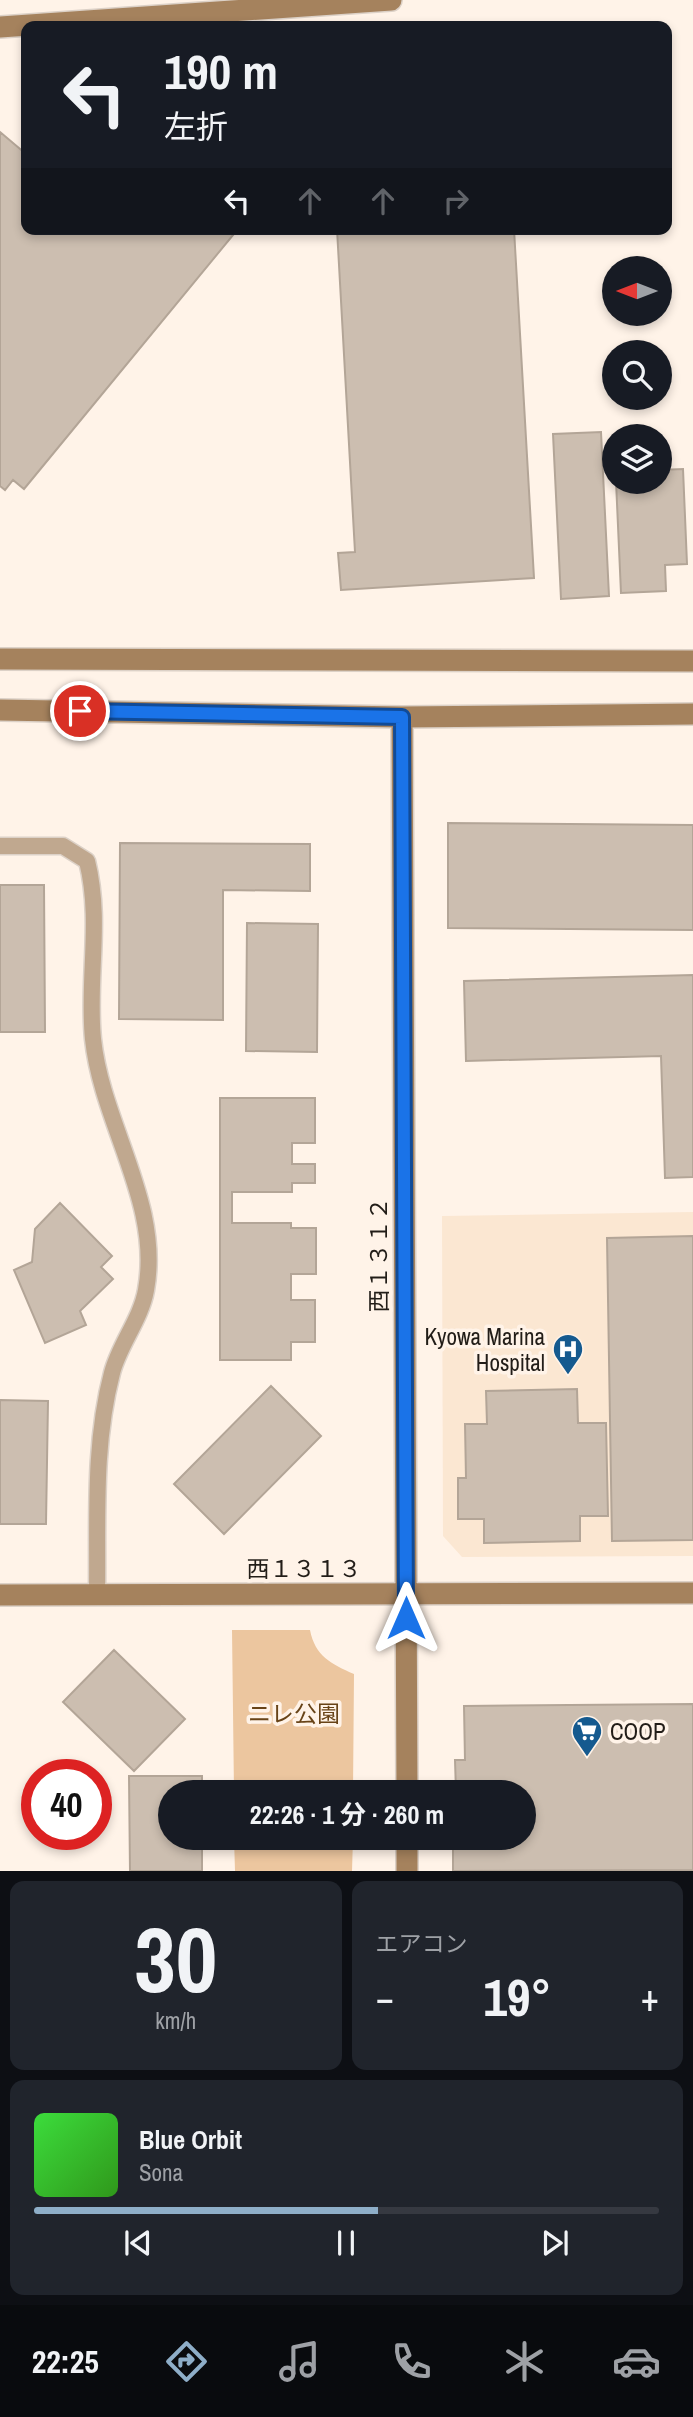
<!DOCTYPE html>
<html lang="ja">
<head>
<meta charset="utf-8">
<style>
	:root { --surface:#171b24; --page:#20242c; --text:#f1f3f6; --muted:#9ea1a6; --line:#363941; --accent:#8eaec8 }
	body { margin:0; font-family:"Archivo Narrow","Noto Sans JP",sans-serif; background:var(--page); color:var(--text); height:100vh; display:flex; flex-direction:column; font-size:26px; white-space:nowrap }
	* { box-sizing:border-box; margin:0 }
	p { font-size:23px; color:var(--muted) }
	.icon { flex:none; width:38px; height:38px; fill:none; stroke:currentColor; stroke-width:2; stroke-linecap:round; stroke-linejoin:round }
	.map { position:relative; height:1871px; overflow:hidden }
	.details { display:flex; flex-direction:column; gap:10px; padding:10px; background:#0d0f14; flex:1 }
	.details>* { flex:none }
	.banner { position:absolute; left:21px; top:21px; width:651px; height:214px; border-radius:14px; box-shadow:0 4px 10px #0003; background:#171b24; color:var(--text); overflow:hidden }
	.needle { width:46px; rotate:270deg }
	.tools { position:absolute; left:602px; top:256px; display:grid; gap:14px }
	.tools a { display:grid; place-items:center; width:70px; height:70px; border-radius:50%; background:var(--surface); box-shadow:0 4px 10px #0003; font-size:35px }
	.speed { position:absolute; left:21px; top:1759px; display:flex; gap:14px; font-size:35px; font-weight:700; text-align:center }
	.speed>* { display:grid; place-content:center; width:91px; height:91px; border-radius:50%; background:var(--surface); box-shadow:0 4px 10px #0003; line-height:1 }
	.speed .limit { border:10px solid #d22; background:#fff; color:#111 }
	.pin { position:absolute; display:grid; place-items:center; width:60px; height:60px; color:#fff; margin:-30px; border:4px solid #fff; border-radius:50%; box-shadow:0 2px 7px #0007 }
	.me { position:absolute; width:77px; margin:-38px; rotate:0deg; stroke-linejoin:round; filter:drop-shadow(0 0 5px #0008) }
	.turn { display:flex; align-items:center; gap:24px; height:147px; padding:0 28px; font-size:32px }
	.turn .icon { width:91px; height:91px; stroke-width:2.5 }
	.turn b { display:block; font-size:49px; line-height:60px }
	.lanes { display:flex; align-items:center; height:66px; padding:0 28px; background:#0003; justify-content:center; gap:35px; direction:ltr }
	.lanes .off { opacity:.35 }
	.big { font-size:52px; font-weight:700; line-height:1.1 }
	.details .widget { flex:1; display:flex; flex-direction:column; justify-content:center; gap:10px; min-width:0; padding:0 24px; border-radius:14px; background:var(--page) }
	.details .dial { align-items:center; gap:0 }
	.dial b { font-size:91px; line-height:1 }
	.song { display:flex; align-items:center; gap:21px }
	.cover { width:84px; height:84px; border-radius:10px; background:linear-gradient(135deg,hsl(120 70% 55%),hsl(110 70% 35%)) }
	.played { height:7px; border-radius:4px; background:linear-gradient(90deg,var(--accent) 55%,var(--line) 55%) }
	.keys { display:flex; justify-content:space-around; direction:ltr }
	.heat { display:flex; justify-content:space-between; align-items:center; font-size:38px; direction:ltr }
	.details .tiles { flex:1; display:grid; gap:10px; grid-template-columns:1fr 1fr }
	.widget:last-child { grid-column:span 2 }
	.trip { position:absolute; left:158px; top:1780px; width:378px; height:70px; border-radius:35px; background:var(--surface); box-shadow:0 4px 10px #0003; font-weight:700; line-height:70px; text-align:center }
	.dock { display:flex; height:112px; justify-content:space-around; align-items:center; background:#090b0e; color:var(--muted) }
	.dock .icon { width:49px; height:49px }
	.dock .current { color:var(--accent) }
	.dock b { font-size:32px; color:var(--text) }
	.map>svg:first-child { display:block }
	.built { fill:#fbe7d2 }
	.green { fill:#ecc69f }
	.building { fill:#ccbeb0; stroke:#b3a597; stroke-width:2 }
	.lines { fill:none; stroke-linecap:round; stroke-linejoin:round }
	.lane-casing { stroke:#dcd1c7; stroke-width:19 }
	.secondary-casing { stroke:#dcd1c7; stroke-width:24 }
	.lane { stroke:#c0a88f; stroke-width:16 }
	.secondary { stroke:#a5825d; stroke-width:21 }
	.route-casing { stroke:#114b97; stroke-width:18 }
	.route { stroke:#1a73e8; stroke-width:12 }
	.labels { text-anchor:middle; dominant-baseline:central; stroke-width:7; stroke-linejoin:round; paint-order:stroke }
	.street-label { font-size:23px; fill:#221d18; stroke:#fff3e8 }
	.poi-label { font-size:23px; fill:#221d18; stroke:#fff3e8; text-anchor:end }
	.park-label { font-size:23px; fill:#684317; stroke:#fff3e8 }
</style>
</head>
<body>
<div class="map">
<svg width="693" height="1871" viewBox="0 0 693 1871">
	<rect width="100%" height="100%" fill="#fff3e8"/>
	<path class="built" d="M693,1212V1556L462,1557L443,1536L442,1216Z"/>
	<path class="green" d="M232,1630H310C315,1656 331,1664 354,1674L353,1792H234Z
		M234,1838H353L352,1871H235Z"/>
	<path class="building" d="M0,132L26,154V229H238L24,489L13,480L5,490L0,486Z
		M337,229H514L534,578L341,590L338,553L355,552Z
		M601,432L609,596L561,599L553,434Z
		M683,469L687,564L665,565L666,591L621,593L616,481H660V470Z
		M448,823L693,825V930L448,928Z
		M120,843L310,844V891L223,890V1020L119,1019Z
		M0,885H44L45,1032H0Z
		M247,923L318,924L317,1052L246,1051Z
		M693,975V1177L665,1178L661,1056L466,1061L464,981Z
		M220,1098H315V1143H292V1164H315V1183H292V1192H232V1223H291V1228H316V1274H291V1300H315V1342H291V1360H220Z
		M60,1203L112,1256L101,1267L113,1279L80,1311L86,1325L45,1343L14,1270L32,1262L35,1229Z
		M693,1236V1540L612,1541L607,1238Z
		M271,1386L321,1436L224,1534L174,1484Z
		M577,1389L578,1423H606L608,1516H580V1541L484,1543V1519H458V1478H466L465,1424H487L486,1391Z
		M0,1400L48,1401L46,1524H0Z
		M114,1650L185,1719L134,1771L63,1702Z
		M693,1704V1870L453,1871V1838H523V1792H456L455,1760H465L464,1706Z
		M129,1776H202V1792H170V1838H202V1871H130Z"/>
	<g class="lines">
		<g class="lane-casing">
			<path id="lane" d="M0,846H63L87,861C102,921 87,979 93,1039C102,1125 162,1203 146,1290C141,1319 119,1345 112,1373C93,1445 98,1521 97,1595"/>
		</g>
		<g class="secondary-casing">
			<path id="secondary" d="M0,27L391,0
				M0,659L693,661
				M0,710L402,717L693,714
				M402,717L407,1792
				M0,1595L693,1593
				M407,1838V1871"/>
		</g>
		<use href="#lane" class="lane"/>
		<use href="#secondary" class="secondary"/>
	</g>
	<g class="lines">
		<g class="route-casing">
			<path id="route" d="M80,711L402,717L406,1618"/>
		</g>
		<use href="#route" class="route"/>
	</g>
	<defs>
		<g id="hospital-pin" transform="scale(1.575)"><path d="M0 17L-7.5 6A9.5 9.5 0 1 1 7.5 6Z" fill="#155a8f" stroke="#fff3e8"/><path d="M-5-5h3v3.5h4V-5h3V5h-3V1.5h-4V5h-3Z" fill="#fff"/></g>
		<g id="supermarket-pin" transform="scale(1.575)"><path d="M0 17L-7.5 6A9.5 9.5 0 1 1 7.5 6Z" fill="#155a8f" stroke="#fff3e8"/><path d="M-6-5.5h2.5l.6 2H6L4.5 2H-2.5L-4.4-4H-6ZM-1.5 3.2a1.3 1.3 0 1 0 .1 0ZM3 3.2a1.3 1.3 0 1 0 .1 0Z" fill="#fff"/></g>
	</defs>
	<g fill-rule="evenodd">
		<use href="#hospital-pin" x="568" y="1349"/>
		<use href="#supermarket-pin" x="587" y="1731"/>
	</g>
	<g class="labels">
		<g class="street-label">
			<text transform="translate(378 1255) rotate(-90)">西１３１２</text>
			<text x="304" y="1568">西１３１３</text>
		</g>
		<g class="poi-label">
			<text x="545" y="1336">Kyowa Marina<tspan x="545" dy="26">Hospital</tspan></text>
			<text x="610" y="1731" text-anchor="start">COOP</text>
		</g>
		<g class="park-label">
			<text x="294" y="1713">ニレ公園</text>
		</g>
	</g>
</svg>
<div class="tools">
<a><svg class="needle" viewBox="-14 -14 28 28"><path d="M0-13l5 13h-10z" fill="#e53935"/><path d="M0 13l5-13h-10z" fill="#9ea1a6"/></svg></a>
<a><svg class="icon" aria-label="search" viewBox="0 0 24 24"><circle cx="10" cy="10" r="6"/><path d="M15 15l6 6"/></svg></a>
<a><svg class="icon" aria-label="layers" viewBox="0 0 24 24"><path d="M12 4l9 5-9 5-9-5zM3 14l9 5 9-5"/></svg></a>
</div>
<div class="speed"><div class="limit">40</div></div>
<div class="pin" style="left:80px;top:711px;background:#d93025"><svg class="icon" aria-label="arrive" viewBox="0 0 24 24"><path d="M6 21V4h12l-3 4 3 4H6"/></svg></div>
<svg class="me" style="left:406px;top:1618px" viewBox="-20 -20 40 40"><path d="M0-17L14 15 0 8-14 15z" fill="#1a73e8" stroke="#fff" stroke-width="4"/></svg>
<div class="trip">22:26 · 1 分 · 260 m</div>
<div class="banner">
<div class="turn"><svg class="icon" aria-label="left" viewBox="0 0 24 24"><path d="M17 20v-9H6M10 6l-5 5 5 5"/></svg><div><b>190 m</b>左折</div></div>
<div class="lanes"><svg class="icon" aria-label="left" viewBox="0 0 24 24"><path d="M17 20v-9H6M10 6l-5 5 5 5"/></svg><svg class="icon off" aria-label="ahead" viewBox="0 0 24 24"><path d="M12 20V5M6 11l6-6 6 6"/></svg><svg class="icon off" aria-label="ahead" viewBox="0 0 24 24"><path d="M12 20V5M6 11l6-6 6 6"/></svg><svg class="icon off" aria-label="right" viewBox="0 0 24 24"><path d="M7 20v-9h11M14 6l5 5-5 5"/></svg></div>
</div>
</div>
<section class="details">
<div class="tiles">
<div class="widget dial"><b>30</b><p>km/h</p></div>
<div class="widget"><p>エアコン</p>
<div class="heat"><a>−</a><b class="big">19°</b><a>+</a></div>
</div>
<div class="widget">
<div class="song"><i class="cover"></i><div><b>Blue Orbit</b><p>Sona</p></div></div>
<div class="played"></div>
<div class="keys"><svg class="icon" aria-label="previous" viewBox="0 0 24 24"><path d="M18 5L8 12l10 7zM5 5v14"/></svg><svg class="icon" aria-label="pause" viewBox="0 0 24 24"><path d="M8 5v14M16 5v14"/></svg><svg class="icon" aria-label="next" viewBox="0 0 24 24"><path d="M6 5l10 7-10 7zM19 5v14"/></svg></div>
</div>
</div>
</section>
<nav class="dock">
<b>22:25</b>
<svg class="icon current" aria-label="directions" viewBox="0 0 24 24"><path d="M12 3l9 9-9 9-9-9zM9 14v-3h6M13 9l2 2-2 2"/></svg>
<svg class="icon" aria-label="music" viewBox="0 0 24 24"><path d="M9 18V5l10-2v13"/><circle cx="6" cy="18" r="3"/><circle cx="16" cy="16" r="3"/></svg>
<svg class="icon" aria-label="phone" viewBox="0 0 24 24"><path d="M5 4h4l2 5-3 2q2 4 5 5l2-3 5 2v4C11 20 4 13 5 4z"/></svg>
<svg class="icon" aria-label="climate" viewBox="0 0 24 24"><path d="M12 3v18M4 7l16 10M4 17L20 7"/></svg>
<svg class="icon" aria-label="car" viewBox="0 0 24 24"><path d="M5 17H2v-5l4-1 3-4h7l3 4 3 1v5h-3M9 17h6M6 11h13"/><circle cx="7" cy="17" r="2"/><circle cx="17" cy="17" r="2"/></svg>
</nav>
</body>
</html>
